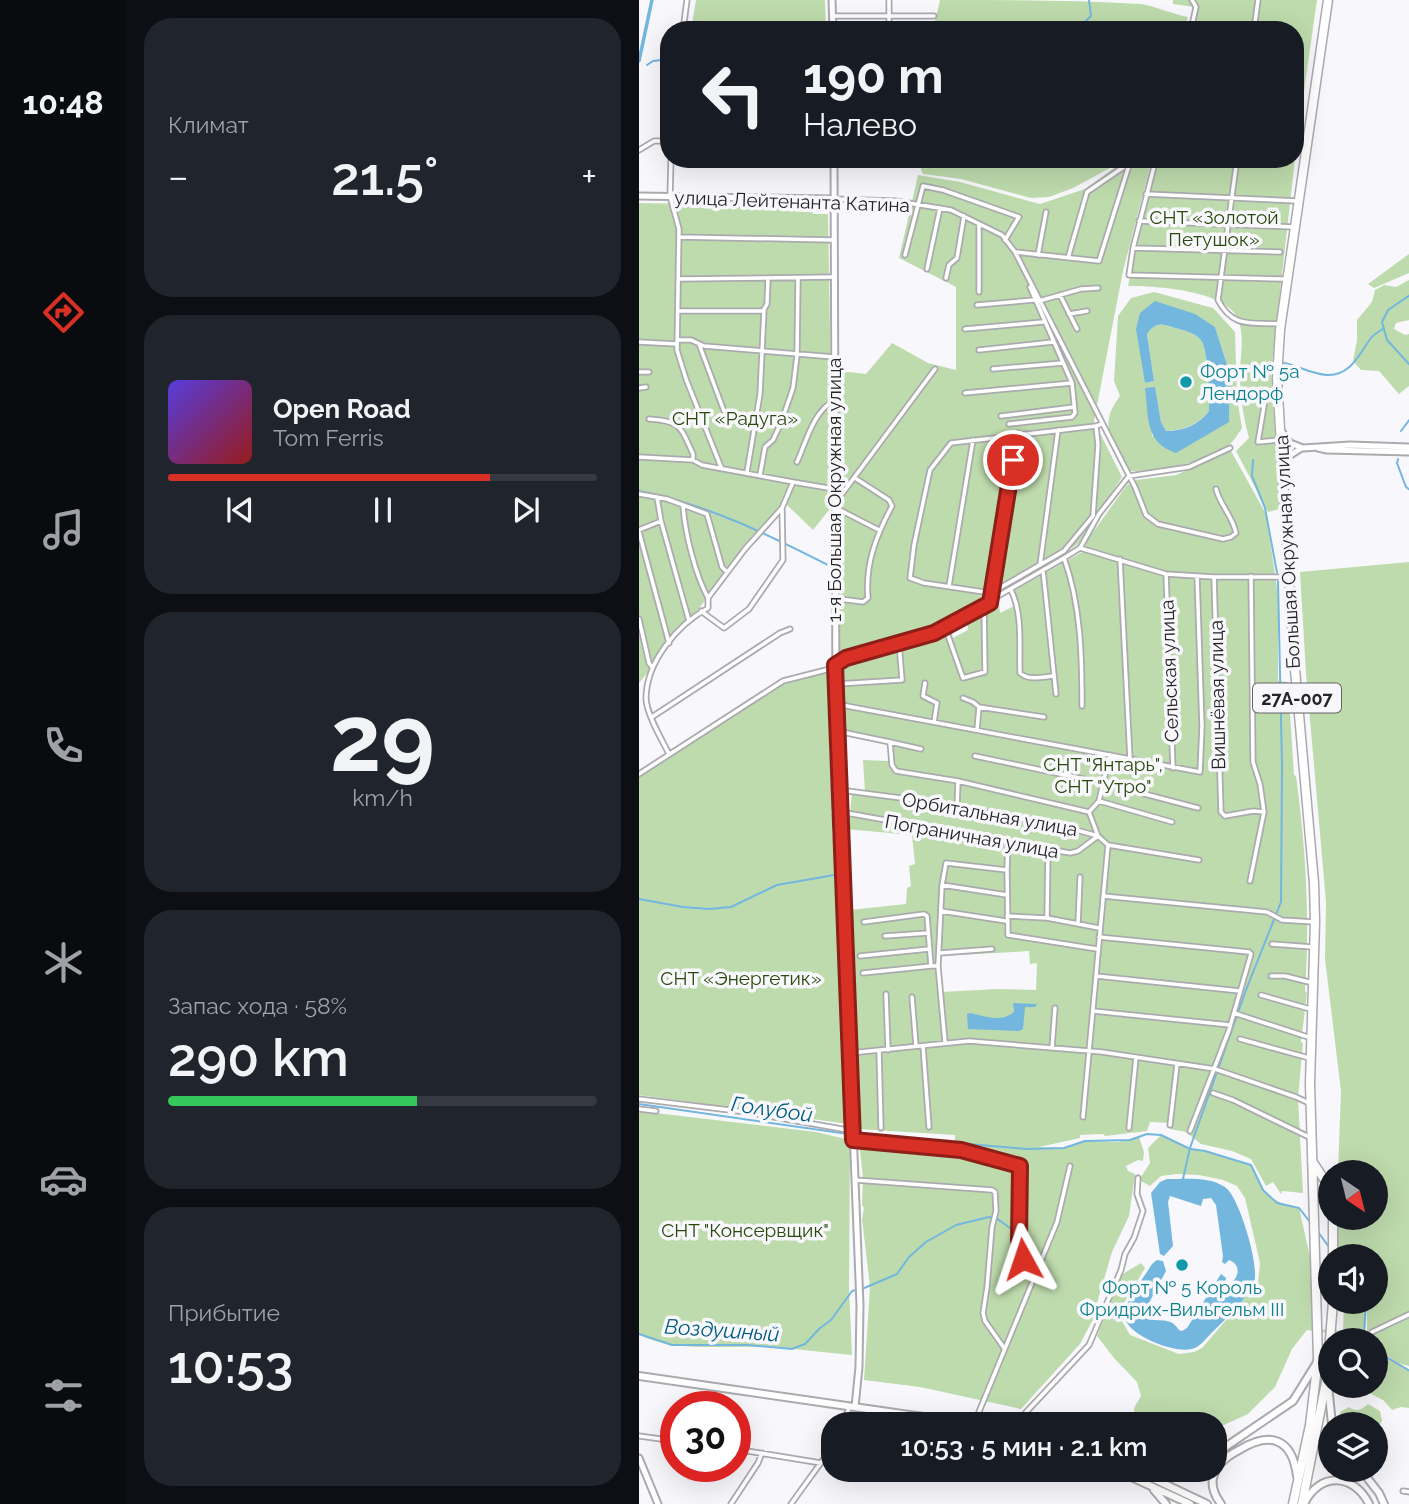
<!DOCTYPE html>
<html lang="ru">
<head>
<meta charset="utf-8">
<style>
	:root { --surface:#171b24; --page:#20242c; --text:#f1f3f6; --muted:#9ea1a6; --line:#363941; --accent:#d93025 }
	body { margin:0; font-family:Raleway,sans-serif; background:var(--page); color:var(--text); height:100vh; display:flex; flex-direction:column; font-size:26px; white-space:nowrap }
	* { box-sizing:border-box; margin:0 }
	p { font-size:23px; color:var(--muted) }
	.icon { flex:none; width:38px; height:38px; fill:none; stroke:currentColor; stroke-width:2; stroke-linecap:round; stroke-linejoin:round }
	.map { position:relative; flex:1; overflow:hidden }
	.drawer { display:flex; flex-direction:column; gap:18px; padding:18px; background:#0d0f14; width:513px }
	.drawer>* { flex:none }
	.banner { position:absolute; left:21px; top:21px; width:644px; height:147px; border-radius:28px; box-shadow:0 7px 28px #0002; background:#171b24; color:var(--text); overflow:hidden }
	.needle { width:46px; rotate:145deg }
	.fabs { position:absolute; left:679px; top:1160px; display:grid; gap:14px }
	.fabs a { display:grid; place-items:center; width:70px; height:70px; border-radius:50%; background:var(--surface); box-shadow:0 7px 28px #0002; font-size:35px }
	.speed { position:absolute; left:21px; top:1391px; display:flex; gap:14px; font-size:35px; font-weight:700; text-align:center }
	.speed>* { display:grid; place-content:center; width:91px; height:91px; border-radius:50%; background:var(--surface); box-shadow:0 7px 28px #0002; line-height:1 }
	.speed .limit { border:10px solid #d22; background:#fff; color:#111 }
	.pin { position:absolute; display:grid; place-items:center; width:60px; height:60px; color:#fff; margin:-30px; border:4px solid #fff; border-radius:50%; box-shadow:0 2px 7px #0007 }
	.me { position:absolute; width:77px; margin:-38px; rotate:355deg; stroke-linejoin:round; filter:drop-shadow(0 0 5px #0008) }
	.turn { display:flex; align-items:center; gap:24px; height:147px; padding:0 28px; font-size:32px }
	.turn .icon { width:91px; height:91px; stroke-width:2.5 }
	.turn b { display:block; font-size:49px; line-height:60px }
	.big { font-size:52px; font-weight:600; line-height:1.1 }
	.drawer .card { flex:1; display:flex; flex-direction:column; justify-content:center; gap:10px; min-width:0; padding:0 24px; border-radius:28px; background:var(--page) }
	.drawer .dial { align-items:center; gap:0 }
	.dial b { font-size:91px; line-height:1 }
	.song { display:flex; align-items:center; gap:21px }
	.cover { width:84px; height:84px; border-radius:10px; background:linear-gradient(135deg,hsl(250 70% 55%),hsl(0 70% 35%)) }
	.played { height:7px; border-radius:4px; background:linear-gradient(90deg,var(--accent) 75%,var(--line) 75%) }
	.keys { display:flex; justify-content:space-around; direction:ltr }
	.heat { display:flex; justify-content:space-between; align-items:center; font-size:38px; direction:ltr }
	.charge { height:10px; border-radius:5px; background:linear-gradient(90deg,#34c759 58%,var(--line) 0) }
	.trip { position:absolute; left:182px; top:1412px; width:406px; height:70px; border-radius:28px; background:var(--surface); box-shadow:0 7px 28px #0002; font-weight:600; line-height:70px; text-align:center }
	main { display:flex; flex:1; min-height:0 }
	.tab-bar { display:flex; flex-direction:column; width:126px; justify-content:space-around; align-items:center; background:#090b0e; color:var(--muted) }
	.tab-bar .icon { width:49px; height:49px }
	.tab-bar .active { color:var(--accent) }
	.tab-bar b { font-size:32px; color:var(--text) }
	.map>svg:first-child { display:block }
	.green { fill:#bedbad; fill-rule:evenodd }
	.water { fill:#73b6de }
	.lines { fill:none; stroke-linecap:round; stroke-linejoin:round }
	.stream { stroke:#73b6de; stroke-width:2 }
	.canal { stroke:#73b6de; stroke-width:3.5 }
	.street-casing { stroke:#ababaf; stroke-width:7 }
	.secondary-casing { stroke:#ababaf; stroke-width:9 }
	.primary-casing { stroke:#ababaf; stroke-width:10 }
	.highway-casing { stroke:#ababaf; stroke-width:11 }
	.street { stroke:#fff; stroke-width:3.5 }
	.secondary { stroke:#fff; stroke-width:5 }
	.primary { stroke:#fff; stroke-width:6 }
	.highway { stroke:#fff; stroke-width:8 }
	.route-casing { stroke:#8d1f18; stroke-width:18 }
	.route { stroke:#d93025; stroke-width:12 }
	.culture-dot { fill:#0f9aa8; stroke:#f8f8fc; stroke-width:2.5 }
	.labels { text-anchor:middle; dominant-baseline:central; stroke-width:7; stroke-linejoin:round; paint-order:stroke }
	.shield { fill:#f8f8fc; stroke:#646466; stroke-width:2 }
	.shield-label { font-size:18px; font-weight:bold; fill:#252526 }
	.street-label { font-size:19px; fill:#252526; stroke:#f8f8fc }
	.park-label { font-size:19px; fill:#294a0c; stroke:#f8f8fc }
	.culture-label { font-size:19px; fill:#0d838f; stroke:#f8f8fc; text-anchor:start }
	.water-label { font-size:21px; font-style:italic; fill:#005b81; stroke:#f8f8fc }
</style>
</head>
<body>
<main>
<nav class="tab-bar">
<b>10:48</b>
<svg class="icon active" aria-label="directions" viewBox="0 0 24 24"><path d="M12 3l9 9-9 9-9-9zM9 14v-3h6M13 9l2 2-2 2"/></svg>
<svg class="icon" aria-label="music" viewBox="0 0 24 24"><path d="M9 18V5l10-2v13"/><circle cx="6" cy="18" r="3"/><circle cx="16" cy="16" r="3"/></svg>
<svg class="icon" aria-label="phone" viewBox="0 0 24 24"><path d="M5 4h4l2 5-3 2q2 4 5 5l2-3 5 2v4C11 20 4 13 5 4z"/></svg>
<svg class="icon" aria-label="climate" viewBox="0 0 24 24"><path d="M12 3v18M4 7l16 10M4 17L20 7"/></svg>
<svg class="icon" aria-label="car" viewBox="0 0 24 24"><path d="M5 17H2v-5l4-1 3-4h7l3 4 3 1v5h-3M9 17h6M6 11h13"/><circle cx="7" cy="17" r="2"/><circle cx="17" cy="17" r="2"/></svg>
<svg class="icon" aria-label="filters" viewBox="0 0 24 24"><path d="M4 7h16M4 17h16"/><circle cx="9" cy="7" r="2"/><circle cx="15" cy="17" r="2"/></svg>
</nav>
<section class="drawer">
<div class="card"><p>Климат</p>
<div class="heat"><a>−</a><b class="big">21.5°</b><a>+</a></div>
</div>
<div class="card">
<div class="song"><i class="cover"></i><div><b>Open Road</b><p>Tom Ferris</p></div></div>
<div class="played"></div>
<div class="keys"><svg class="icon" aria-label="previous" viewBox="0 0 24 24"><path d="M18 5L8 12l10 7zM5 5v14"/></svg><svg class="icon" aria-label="pause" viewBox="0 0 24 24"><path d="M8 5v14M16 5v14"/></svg><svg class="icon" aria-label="next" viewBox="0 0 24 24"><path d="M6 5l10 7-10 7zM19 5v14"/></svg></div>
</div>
<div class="card dial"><b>29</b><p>km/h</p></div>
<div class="card"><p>Запас хода · 58%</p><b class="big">290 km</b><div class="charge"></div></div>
<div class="card"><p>Прибытие</p><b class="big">10:53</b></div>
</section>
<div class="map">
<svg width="771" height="1504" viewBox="0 0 771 1504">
	<rect width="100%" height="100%" fill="#f8f8fc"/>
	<path class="green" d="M57,0H186L187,30H52Z
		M301,0C367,0 436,0 502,4C516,6 533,14 549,17L545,30H294Z
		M534,0H678L656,154V30H549L555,7L534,4Z
		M283,159H513L484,271L455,421L483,477L438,545L294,628L201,653L200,371L227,374L253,343L289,363L317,370V287L260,258L279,175L321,182L401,204L446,189L486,160L434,188L410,197L392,198L322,179L284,174L282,170Z
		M518,159H656L632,372L641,509L629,512L597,451L610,438C604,416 601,396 601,373C601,356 606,337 599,319C587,290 516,286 489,286Z
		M0,203L172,206L174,214H189L194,505L174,530L145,502L0,683Z
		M770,254V273L735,288L729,284Z
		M770,280V320L757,323L755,329L766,335L770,334V386L760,394L740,371L722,370L714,361L718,340V320L733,302L736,290L745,285L757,287Z
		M515,292L574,308L596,332L598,398L603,428C600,432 597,438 593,442C572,463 516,472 488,471C474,441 458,426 481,396L475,381L479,316L492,298ZM501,313L576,327L591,374L590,422L513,436L516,388L522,422L527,431C545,430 558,425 570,411C570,397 570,348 561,339C556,333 544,330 536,328C522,323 517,322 508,334L515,381L506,383Z
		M592,451L627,514L639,595V681L649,682L655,775L657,776C667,849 671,919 666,991L668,993L662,1042L664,1043L659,1098L664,1193L643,1191L642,1194L634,1182L627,1186L612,1159L593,1151L562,1144L547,1132L531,1129V1123L511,1122L508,1131L466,1136L464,1134L441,1135V1138L400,1147L425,1148L446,1141L479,1142L500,1137L505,1152L504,1161L499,1160L487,1166L489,1171L496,1174L490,1216L473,1252L458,1303L457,1306L460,1308L441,1344L382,1409L281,1387L225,1380L231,1287L223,1219L225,1208L223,1205L224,1178L220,1141L316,1147V1135L219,1129C218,1111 219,1093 216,1079L210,956L211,910L267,904L268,888L272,886L270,866L276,864L273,835L206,829V816L211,817L213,792H226L224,760L250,761L252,741L203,733C196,711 199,686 200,662L311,627L314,638L329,630L328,617L360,604L361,613L375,606V597L372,593L378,589L445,551L449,539L488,485L497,480L537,475ZM390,951L391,964L398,963L397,990L358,989L303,992L302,956Z
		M770,562V1366C751,1363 739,1346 728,1333V1302H737V1256H701L699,1252V1218H737V1172H699L702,1091L686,959L687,902L667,674L661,572Z
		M185,672H192L193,674L190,744L194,808L192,811L195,823L193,831L198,883L200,885L202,915L199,916L203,919L206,1010L204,1015L209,1124L0,1095V774L145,680Z
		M0,1111L177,1132L211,1140L210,1288L213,1355C185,1353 156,1348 128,1347C86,1345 38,1353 0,1335Z
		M522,1135L550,1149L566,1151L612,1165C624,1194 629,1201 660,1208L672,1261L676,1329L704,1331L705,1302H727L725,1335L727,1340H704L703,1335L668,1330L653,1349L636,1387L609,1414L576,1429V1424H491L496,1420L495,1408L502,1396L498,1382L475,1358L458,1336L482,1275L502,1263L506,1268L481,1310L483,1321L491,1335L540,1354L555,1352L563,1348L619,1283L621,1263L606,1198L598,1186L584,1180L560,1175L538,1174L522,1176L511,1186L500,1180L511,1163L509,1148Z
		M737,1351L770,1371V1408L762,1407L753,1410L744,1400L716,1386H737Z
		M729,1404L741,1411L743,1421L739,1428L737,1424H706L703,1422L701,1412L710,1407C718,1413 723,1409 729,1404Z"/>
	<path class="water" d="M516,301L556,314L576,327L591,374L590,422L537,453C505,442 510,417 506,388L516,387L522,422L527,431C545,431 559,425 570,411C570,397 570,348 561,339C556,333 544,330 536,328C522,323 517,322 508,334L515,381L506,383L497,329L501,313Z
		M374,1003L398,1004L396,1007H386L384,1029L380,1031L329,1029L328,1014L331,1013C345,1016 362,1023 375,1012Z
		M528,1179C546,1179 570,1176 586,1187C600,1196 621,1267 615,1282C608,1302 580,1324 566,1340C562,1344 558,1348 552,1349C536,1354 482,1334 485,1312C487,1300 506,1276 513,1264L518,1260L524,1261L527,1271L503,1316C518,1325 530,1314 540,1330L543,1331L548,1328L582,1274L587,1278L586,1284L590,1285C600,1278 603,1265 590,1260L586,1264L583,1262L584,1256L577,1205L572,1198L564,1199L562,1206L531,1196L529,1202L534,1246L525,1256L521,1254L512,1193L521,1182Z"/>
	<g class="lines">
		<path class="stream" d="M447,21L452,16L450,0
			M8,65L14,61L30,59
			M771,295L749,310L743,322L748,340L771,365
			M645,363C660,366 672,374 688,375C712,376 720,354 732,338C735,334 741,331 745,328
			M762,431L771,419
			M759,459L758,463L767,487L771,490
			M614,460L613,476L626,508L638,573
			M0,491C68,504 132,536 193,567
			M0,899L44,907L70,909L92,907L138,885L201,874
			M0,1104L202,1133L388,1149L425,1148L446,1141L491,1140L508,1134L522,1135L549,1148
			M552,1149L566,1151L612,1165L624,1190L638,1203L660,1208L671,1222
			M544,1179L551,1148L607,990L642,902L643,765L639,581
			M679,1232L690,1247
			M382,1237L384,1239C389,1272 385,1270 416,1284
			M223,1289L258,1274L270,1257L287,1242L317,1225L350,1217L357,1218L378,1233
			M727,1302L725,1335L727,1340
			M0,1334L33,1345H108L153,1349L166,1344L181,1328L192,1320L213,1291L217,1290
			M737,1351L771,1371"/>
		<path class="canal" d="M0,61L13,0"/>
		<g class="street-casing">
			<path id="street" d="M250,0V30
				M194,16H295
				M44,30L48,0
				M552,30L557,7L553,0
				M615,30L619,0
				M0,150L15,141H30
				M32,159L31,196L40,229L38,350L47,379L82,467
				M517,159L494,248L490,275L644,279
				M598,159L579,300C594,329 613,322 641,324
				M507,194L659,201
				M195,199L257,201L312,210L363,235L376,252L496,487L507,515L519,524L584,539L592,537L597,533C594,517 581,505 577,489
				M500,221L655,227
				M40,237L194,240
				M494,248L641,252
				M376,252L460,261L492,159
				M266,255L284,186L304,190L380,217L366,240
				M399,255L407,212
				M429,258L448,192L489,164
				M288,269L301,208
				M307,278L310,265L318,258L325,216
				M41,279L194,277
				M340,292V224
				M421,295L438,329
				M400,301L442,289L459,288
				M338,305L395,300
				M39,311H124L128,304L129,279
				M430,314L448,311
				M326,329L404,322
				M40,340H52L65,346L195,357
				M0,342L38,344
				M60,344L85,411
				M340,350L414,342
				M354,369L424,363
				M0,372H10
				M0,388L7,387
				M326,393L433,383
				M627,394L619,442L640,440
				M362,416L435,407
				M10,419C42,421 41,426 54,454V460
				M370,424L433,417L436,413L433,383L391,287
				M457,426L312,443L291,470L275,545L271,578L285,583L352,593L425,551L454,516L459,445L457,426L463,424
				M0,457L54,460L63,465L154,482
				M158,462C167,443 174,411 195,401
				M108,472L121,394L125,310
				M121,475L126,447L134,440L142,423L154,388L158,355L159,278
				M0,494L28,499L68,514L83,567L88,572
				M197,502L296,369
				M44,506C46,533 56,574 69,598
				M197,508L240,530
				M22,521L50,621
				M0,530L22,521L18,497
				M0,532L30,643
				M441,548L527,574L575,577H648
				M425,558C442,605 443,657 443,706
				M481,559L491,759
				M401,565L419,430
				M404,570L417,694
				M527,574L534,768
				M575,577L582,812L586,816L614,811L625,812
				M310,586L334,440
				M372,590C384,614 380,646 381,673C390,681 403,677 415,676
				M201,599L224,602L229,598C226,564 237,536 253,506L250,500L216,478
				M351,603L379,433
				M62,611L85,628L110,609L144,560L143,508
				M0,619L10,663L13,667
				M306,627L324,678L346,672L345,606
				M286,683L284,696L298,703L295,722
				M198,684L263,680L260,643
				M324,698L334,702L340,707L405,717
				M197,704L561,772L563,727L558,576
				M13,717L141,633L151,629
				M338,730L340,707
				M198,731L251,742L253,765L257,771L319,781L450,812
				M251,742L282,749
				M30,754C23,740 8,715 7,699C7,662 38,625 69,608V598L106,549L143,508L154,482L195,489
				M336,756L464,783L471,755
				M0,774L144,681L187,670L207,658L295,633L425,558L441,548L460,514L490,476L550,467L591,448
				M201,790L262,798L423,826L459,836
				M318,807L319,781
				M202,812L431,853L439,851L459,836
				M533,822L460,801L464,783L559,808
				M469,845L560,860
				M409,849L408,918L460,928
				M368,870L369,842
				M611,881L625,812L621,784L614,762L612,576
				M303,885L368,895
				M464,896L628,912L643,920L675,922
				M302,911L367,921
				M368,916L408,918
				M225,922L285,914L288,916L292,966H299
				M439,924L441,877
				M246,936L289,933
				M460,937L610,952L612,954L590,1030L551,1131
				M633,944L673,947
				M301,953L353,949
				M221,956L290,949
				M224,973L292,966
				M457,976L601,991
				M632,976H646L674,983
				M247,994L249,1050
				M622,995L671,1009
				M273,997L277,1046
				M454,1011L591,1025
				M595,1013L672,1038
				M601,1039L670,1058
				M306,1042L299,966L303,885L307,863L368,870L369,935L458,949
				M284,1046L290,1127
				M413,1048L416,1008
				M240,1051L242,1128
				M211,1053L330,1041L463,1052L576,1069L657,1097L672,1104
				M574,1093L594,1100L670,1137
				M0,1099L107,1112L214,1131
				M0,1109L17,1111
				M444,1117L469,845L459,836L450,812L460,801
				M531,1125L538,1064
				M490,1128L497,1057
				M214,1140L322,1150L381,1165C385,1193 371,1262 394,1280
				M216,1180L353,1190L356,1192L357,1211L353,1227L348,1287L344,1313L346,1321L365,1348
				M733,1332L771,1314
				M205,1424L210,1407
				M335,1424L418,1222L431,1166
				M376,1424L450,1345L482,1270L486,1254L495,1238L504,1211L498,1194L499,1178
				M0,1436L37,1441
				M96,1449L182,1463
				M764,1491L771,1492
				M92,1504L119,1463L123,1453
				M152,1504L194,1446"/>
		</g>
		<g class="secondary-casing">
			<path id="secondary" d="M193,0L194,30
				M195,159L197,704L221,1305L220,1367L216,1407
				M0,196L195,199
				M643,432L651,443L664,448L711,445L771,447
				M679,448L688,450L771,452
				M645,467L650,456L661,449
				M0,1458L19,1504"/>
		</g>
		<g class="primary-casing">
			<path id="primary" d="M0,1376L333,1424
				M689,1385L693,1424
				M576,1454L654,1401L677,1364
				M477,1470L551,1504
				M496,1470L568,1504
				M722,1470L740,1493L745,1504
				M514,1475L532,1478L552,1470
				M515,1490L527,1504
				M582,1504C576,1496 572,1488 574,1478C577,1465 588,1456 600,1450C631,1431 653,1438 658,1476
				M665,1504C680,1472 715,1473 730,1504"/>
		</g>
		<g class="highway-casing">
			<path id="highway" d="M673,1161L691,1188
				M694,1218V1256
				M654,1504L671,1425L679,1359L671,1083L676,922L675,883L654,647L638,378L641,330L689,0
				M663,1504L688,1377L694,1302"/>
		</g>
		<use href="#street" class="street"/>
		<use href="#secondary" class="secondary"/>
		<use href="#primary" class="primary"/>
		<use href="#highway" class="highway"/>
	</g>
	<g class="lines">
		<g class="route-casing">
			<path id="route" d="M374,460L351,603L295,633L207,658L196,665L214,1140L322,1150L381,1166L380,1240L384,1259"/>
		</g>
		<use href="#route" class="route"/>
	</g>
	<g class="culture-dot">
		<circle cx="547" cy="382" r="7"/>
		<circle cx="543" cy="1265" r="7"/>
	</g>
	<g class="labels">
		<rect class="shield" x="614" y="683.5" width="88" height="29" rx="5"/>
		<g class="shield-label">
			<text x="658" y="698">27А-007</text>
		</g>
		<g class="street-label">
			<text transform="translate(153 201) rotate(2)">улица Лейтенанта Катина</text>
			<text transform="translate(195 490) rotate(-90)">1-я Большая Окружная улица</text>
			<text transform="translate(648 552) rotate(-93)">Большая Окружная улица</text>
			<text transform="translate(530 671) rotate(-92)">Сельская улица</text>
			<text transform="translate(578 695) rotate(-91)">Вишнёвая улица</text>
			<text transform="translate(351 814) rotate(10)">Орбитальная улица</text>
			<text transform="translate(333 836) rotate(10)">Пограничная улица</text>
		</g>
		<g class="park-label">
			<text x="575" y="217">СНТ «Золотой<tspan x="575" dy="22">Петушок»</tspan></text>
			<text x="96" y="418">СНТ «Радуга»</text>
			<text x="464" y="764">СНТ "Янтарь",<tspan x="464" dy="22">СНТ "Утро"</tspan></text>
			<text x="102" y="978">СНТ «Энергетик»</text>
			<text x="106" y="1230">СНТ "Консервщик"</text>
		</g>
		<g class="culture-label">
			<text x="561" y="371">Форт № 5а<tspan x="561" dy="22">Лендорф</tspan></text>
			<text x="543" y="1287" text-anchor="middle">Форт № 5 Король<tspan x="543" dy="22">Фридрих-Вильгельм III</tspan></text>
		</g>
		<g class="water-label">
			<text transform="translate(133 1109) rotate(8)">Голубой</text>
			<text transform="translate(83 1330) rotate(4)">Воздушный</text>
		</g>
	</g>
</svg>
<div class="fabs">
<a><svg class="needle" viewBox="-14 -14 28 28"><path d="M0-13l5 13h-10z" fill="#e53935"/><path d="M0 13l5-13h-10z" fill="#9ea1a6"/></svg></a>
<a><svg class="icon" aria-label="sound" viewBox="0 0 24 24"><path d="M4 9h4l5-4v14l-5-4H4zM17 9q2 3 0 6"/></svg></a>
<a><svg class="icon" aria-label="search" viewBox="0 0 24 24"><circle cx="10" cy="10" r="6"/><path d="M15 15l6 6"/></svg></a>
<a><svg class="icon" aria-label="layers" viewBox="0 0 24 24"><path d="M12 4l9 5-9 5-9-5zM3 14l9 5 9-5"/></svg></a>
</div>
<div class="speed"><div class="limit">30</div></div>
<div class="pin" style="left:374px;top:460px;background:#d93025"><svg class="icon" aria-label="arrive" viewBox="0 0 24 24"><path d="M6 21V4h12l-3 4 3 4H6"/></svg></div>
<svg class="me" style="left:384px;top:1259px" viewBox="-20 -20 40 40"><path d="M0-17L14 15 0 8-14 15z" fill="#d93025" stroke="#fff" stroke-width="4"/></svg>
<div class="trip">10:53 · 5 мин · 2.1 km</div>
<div class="banner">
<div class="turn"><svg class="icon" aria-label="left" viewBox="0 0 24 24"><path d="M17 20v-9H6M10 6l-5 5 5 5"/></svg><div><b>190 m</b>Налево</div></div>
</div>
</div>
</main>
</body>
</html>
